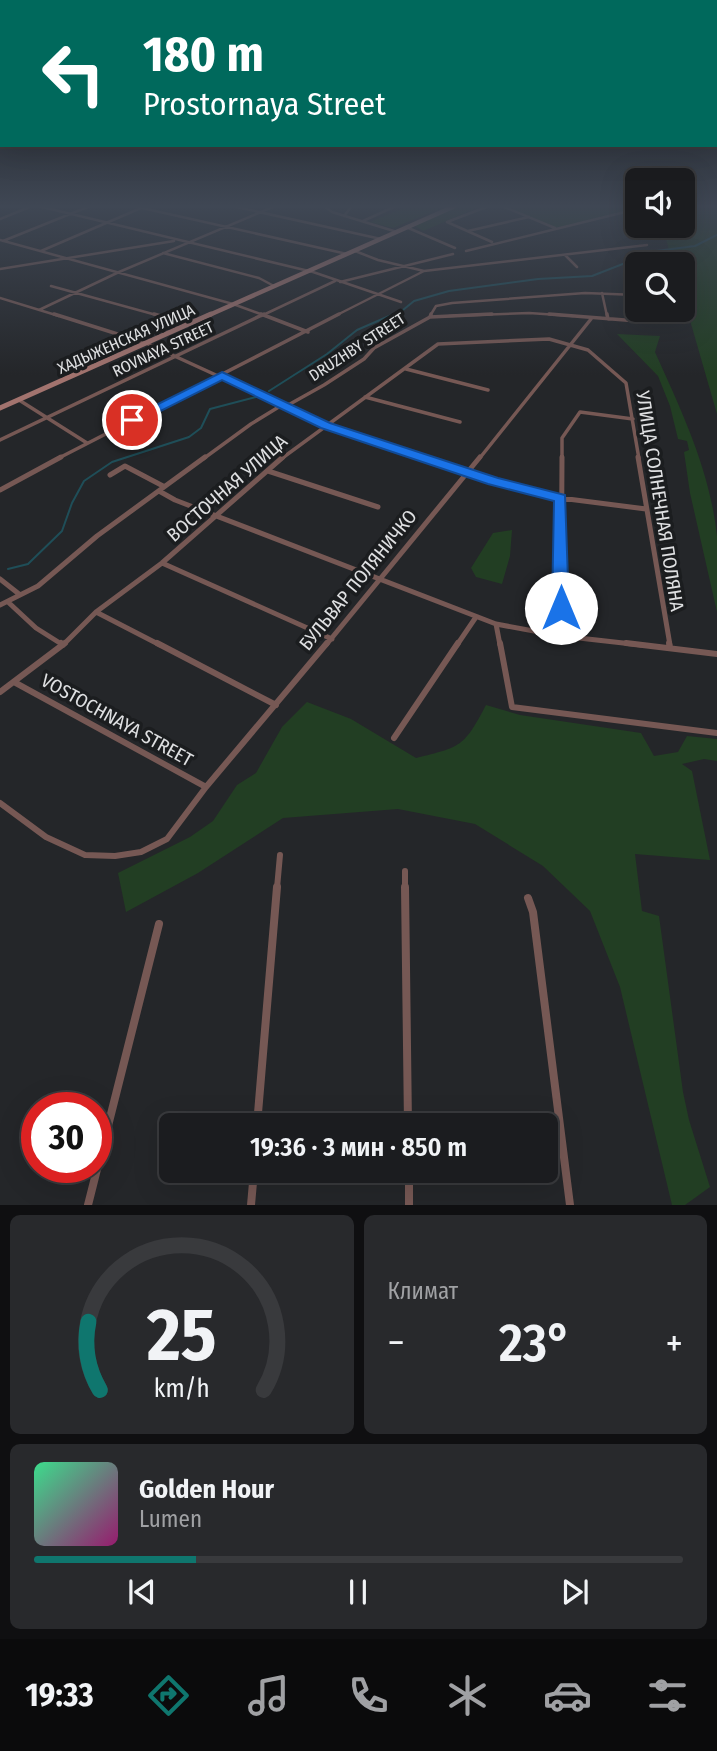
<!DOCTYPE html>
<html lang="ru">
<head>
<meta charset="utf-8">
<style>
	:root { --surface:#1b1c1f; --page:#28292c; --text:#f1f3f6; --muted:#a0a1a4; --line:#393a3d; --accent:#0f766e }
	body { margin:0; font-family:"Fira Sans Condensed",sans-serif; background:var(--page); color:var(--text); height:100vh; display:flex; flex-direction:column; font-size:26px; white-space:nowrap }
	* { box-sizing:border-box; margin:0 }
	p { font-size:23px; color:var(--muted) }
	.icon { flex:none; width:38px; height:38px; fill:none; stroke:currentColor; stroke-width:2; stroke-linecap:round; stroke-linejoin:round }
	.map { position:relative; height:1205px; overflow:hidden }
	.panel { display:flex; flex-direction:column; gap:10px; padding:10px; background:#0f0f11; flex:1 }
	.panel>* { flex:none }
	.banner { position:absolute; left:0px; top:0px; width:718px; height:147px; box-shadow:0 7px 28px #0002,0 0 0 2px var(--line); background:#00695c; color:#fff; overflow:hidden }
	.controls { position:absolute; left:625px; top:168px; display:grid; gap:14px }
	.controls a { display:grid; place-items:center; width:70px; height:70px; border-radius:10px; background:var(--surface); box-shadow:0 7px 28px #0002,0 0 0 2px var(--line); font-size:35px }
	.speed { position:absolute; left:21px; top:1092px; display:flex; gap:14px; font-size:35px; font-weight:700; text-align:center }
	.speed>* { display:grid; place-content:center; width:91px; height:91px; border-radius:50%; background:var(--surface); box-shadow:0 7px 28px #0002,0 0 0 2px var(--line); line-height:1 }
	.speed .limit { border:10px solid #d22; background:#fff; color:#111 }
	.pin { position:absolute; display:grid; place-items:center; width:60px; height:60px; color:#fff; margin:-30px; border:4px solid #fff; border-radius:50%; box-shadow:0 2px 7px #0007 }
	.me { position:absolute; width:77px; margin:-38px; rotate:0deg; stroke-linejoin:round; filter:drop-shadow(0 0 5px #0008) }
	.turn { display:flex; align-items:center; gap:24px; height:147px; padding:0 28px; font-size:32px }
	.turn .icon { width:91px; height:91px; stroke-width:2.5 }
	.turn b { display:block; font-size:49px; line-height:60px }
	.big { font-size:52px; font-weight:600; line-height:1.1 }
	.panel .tile { flex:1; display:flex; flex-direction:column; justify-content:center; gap:10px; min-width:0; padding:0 24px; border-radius:10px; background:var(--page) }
	.panel .dial { align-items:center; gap:0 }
	.dial svg { height:182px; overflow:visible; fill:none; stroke:var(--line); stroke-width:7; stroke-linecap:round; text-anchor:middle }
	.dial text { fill:var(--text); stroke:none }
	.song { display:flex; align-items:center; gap:21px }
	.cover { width:84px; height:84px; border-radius:10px; background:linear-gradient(135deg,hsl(150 70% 55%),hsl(320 70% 35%)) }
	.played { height:7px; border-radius:4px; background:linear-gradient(90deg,var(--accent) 25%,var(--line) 25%) }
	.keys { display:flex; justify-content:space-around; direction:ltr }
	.heat { display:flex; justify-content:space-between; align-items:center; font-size:38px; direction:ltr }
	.panel .tiles { flex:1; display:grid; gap:10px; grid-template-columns:1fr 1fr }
	.tile:last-child { grid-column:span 2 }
	.trip { position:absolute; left:159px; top:1113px; width:399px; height:70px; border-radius:10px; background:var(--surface); box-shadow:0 7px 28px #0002,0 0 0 2px var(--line); font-weight:600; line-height:70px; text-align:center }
	.menu { display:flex; height:112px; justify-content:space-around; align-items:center; background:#0b0b0c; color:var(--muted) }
	.menu .icon { width:49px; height:49px }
	.menu .current { color:var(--accent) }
	.menu b { font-size:32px; color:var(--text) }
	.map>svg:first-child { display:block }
	.green { fill:#223e23 }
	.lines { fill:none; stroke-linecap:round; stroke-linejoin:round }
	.stream { stroke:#1f4e58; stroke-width:2 }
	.minor-far4 { stroke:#765854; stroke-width:2.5 }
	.minor-far3 { stroke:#765854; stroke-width:3.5 }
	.minor-far2 { stroke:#765854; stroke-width:5 }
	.minor-far1 { stroke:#765854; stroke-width:6 }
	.minor { stroke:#765854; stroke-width:8 }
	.secondary-far1 { stroke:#a2736e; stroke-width:4.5 }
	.secondary { stroke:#a2736e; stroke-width:5 }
	.route { fill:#1a73e8; stroke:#114b97; stroke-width:2 }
	.labels { text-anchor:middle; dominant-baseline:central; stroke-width:7; stroke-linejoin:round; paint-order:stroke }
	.far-street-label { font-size:16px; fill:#dfe0e2; stroke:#1b1d1f }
	.street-label { font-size:19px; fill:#dfe0e2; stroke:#1b1d1f }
</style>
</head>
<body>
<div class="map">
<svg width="717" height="1205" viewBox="0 0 717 1205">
	<rect width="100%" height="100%" fill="#242629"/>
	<path class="green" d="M408,206H446L393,228L370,222Z
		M457,206H481L423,231L415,226Z
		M503,206H637V215L625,211L555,228Z
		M683,206H717V414L683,296L682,264H673L666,239L643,233L641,226H682Z
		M617,334L660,336L655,352C682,412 710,470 717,536C717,561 717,587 717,612L690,493L684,452L689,450L687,441L678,439L670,406L658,376Z
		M512,530L510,556L502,584L476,577L471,568L493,533Z
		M307,702L351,719L416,758C461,747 464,747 486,705L520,715L641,733L654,756L678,752L687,736L717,739V761L704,759L682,764L692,771L710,860L635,854L642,911L659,916L683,1092L689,1120L710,1187L685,1205H672L620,987L590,911L543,866L475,824L398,809L283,818L198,873L126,912L118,873L190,837L213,821L237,785L256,773L282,727Z"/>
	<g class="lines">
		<path class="stream" d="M269,391L327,354L357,330L403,310L414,301L449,291L538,279L592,276L656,251L695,246L717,235
			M8,569L28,564L62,531L72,503L84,481L112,462L189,437L201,428L210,409L256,397"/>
		<path class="minor-far4" d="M38,206L313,272L401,302
			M133,206L347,254
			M232,206L381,239
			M324,206L332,212L397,232
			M502,206L555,228
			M344,216L352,206
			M0,219L32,206
			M363,221L396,206
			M447,222L492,242
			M447,222L489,206
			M406,227L455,248
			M468,231L529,217
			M0,240L233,304L266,316
			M3,241L90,206
			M41,251L141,208
			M355,251L378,260L424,271
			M466,251L625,212
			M163,253L259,278L274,286
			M565,255L577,267
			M0,269L174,241
			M340,282L453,254
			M51,286L160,316
			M602,293L607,316
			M0,298L59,316
			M39,310L119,272L275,206
			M656,310L657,316
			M261,316L335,281
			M335,316L424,271L647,245
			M430,316L436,306L452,303L585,293L637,295
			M449,316L529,313L573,316"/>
		<path class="minor-far3" d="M54,314L146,343L325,425L427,459
			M154,314L188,324
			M261,314L308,332
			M549,314L650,322L658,320L657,314
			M607,314L608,319
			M430,317L431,314
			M406,369L488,390
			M365,397L460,422
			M19,400L87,443
			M0,440L264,314
			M57,459L339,314
			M203,459L251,424L282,405L290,404L324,385L364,359L374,348L430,317L492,314
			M281,459L438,344L549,339L588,350L626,383L639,459
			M479,459L591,319
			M562,459V438L580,412L633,419"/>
		<path class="minor-far2" d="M422,457L493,481L560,498L646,509
			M638,457L670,645
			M268,471L378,507
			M110,475L125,466L163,486
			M0,490L61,457
			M159,491L175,500L496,624L561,636L641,645
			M162,563L332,639
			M0,579L19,594
			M8,602L36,628L63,645
			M0,605L38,586L97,536L205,457
			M96,612L160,645
			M496,624L500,645
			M561,636L562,457
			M63,645L96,612L162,563L283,457
			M326,645L480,457
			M457,645L476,617"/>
		<path class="minor-far1" d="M61,643L63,645
			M157,643L276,705
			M500,643L512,707L717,733
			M626,643L717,654
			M669,643L670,648
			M14,682L206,787
			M0,692L65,643
			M394,738L458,643
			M0,803L46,837L85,855L115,856L141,852L167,839L206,787L327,643
			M405,871V888
			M277,888L280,855"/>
		<path class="minor" d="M405,887L408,1125
			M528,898L533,912L570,1205
			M257,1125L277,887
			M409,1171V1205
			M88,1205L159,924
			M251,1205L254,1171"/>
		<path class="secondary-far1" d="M207,316L455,206"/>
		<path class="secondary" d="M0,408L211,314"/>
	</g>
	<linearGradient id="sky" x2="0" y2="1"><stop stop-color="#141517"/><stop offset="0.55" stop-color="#3f4754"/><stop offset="1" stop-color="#3f4754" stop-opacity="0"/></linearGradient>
	<rect width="717" height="375" fill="url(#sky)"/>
	<path class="route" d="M222,372L330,423L498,478L565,495L569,608L566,613L561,614L552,608L554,501L488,484L321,428L222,380L137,423L126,420Z"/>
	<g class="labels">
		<g class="far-street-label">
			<text transform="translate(126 339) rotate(-24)">ХАДЫЖЕНСКАЯ УЛИЦА</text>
			<text transform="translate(357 347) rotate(-33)">DRUZHBY STREET</text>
			<text transform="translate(163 349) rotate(-25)">ROVNAYA STREET</text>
		</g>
		<g class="street-label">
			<text transform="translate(227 488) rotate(-41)">ВОСТОЧНАЯ УЛИЦА</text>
			<text transform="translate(660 501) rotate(81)">УЛИЦА СОЛНЕЧНАЯ ПОЛЯНА</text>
			<text transform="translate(358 580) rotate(-51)">БУЛЬВАР ПОЛЯНИЧКО</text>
			<text transform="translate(117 720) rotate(29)">VOSTOCHNAYA STREET</text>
		</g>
	</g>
</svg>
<div class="controls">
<a><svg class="icon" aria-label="sound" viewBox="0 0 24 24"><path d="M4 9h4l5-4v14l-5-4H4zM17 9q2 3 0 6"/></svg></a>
<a><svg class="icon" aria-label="search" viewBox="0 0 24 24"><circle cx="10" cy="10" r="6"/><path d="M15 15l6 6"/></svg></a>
</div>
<div class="speed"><div class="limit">30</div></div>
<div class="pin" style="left:132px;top:420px;background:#d93025"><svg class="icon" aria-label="arrive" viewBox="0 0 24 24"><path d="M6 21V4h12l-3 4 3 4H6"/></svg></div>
<svg class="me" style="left:561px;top:608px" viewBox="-20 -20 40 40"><circle r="19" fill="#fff"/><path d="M0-13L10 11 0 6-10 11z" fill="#1a73e8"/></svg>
<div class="trip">19:36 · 3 мин · 850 m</div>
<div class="banner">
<div class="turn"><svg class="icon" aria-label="left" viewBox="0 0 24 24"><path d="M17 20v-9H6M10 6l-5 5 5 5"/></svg><div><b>180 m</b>Prostornaya Street</div></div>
</div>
</div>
<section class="panel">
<div class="tiles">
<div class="tile dial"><svg viewBox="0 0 100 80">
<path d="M14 69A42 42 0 1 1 86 69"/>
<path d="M14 69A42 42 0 0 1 9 39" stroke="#0f766e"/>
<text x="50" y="56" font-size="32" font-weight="700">25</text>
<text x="50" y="72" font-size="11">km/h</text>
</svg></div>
<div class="tile"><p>Климат</p>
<div class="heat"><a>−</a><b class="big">23°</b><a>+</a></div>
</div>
<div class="tile">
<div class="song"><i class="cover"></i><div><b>Golden Hour</b><p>Lumen</p></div></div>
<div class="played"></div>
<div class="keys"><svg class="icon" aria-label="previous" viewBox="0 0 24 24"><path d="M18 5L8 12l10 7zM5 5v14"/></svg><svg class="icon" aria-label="pause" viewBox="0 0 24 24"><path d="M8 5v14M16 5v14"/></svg><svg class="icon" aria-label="next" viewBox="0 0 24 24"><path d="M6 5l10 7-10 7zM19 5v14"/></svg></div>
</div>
</div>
</section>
<nav class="menu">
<b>19:33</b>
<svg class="icon current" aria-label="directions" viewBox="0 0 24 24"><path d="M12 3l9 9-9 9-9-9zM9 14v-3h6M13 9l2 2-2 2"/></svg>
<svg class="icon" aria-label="music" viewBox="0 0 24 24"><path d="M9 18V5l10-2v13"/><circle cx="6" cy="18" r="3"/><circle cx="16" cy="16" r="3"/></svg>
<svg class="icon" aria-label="phone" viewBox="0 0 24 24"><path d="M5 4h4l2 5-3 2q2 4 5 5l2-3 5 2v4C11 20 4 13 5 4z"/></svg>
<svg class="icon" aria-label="climate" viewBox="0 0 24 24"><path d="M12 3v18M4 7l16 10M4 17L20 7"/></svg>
<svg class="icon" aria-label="car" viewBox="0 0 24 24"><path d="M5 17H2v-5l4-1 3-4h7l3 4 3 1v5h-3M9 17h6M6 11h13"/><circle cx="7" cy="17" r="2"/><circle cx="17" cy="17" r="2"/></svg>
<svg class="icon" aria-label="filters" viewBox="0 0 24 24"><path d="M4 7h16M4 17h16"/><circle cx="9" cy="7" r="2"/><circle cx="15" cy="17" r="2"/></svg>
</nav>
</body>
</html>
